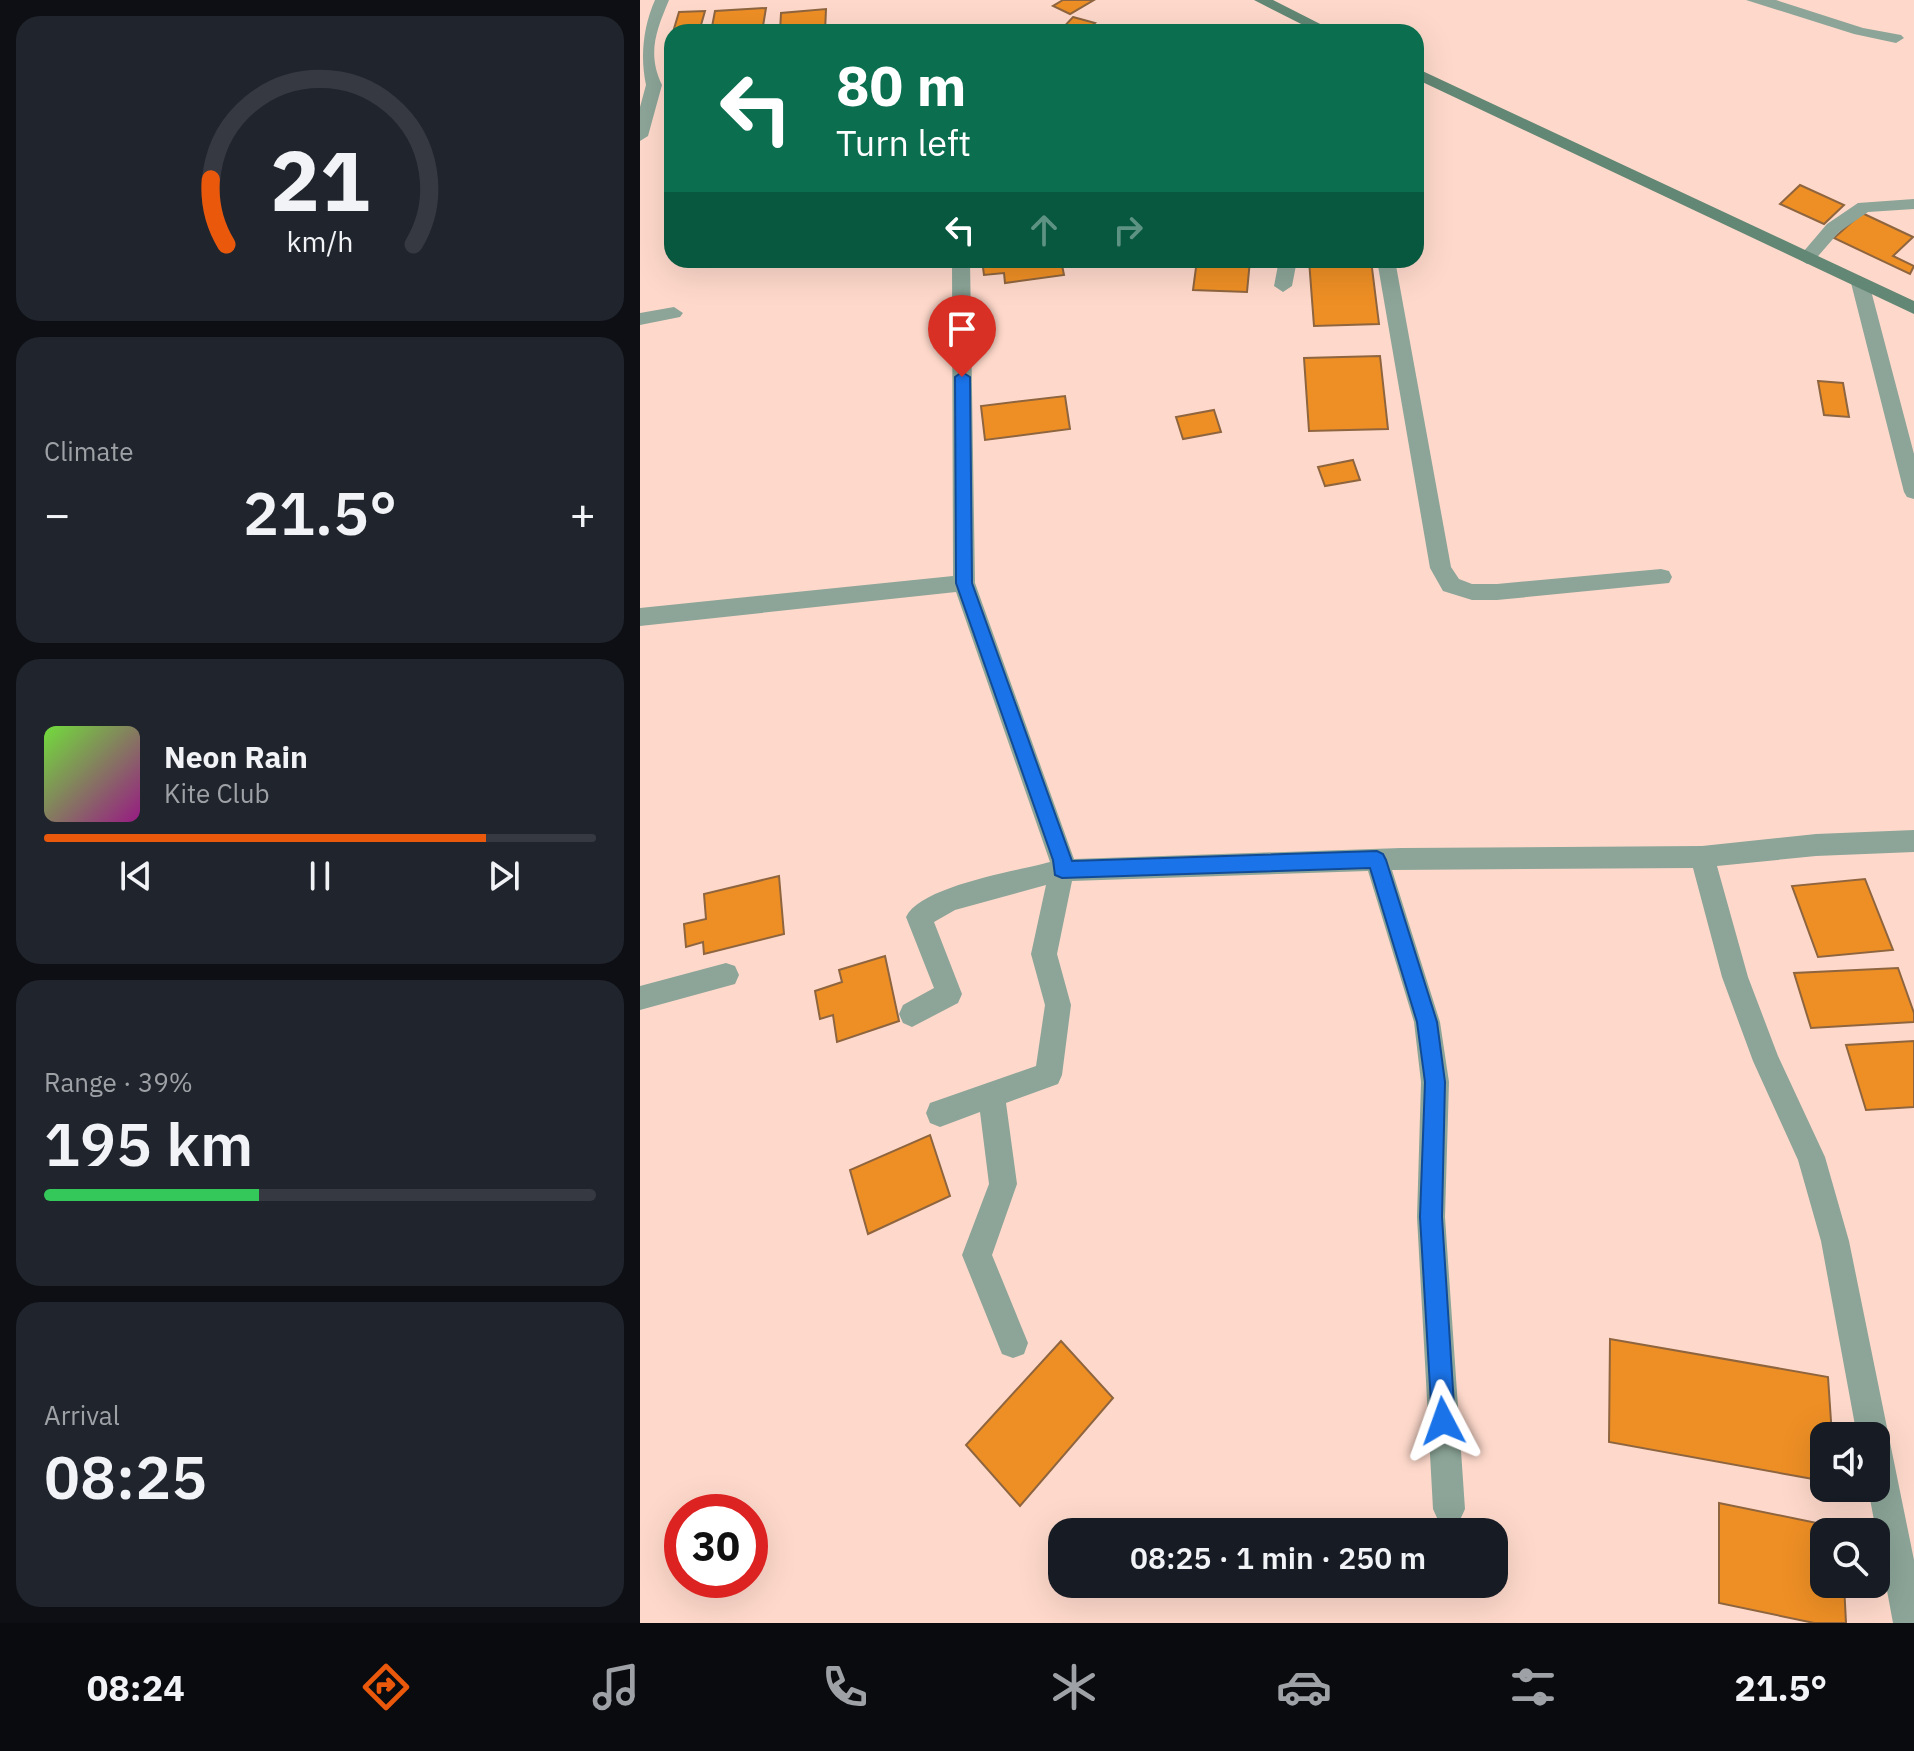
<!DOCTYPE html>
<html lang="en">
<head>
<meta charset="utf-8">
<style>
	:root { --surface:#171b24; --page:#20242c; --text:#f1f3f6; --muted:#9ea1a6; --line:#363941; --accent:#ea580c }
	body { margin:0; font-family:"IBM Plex Sans",sans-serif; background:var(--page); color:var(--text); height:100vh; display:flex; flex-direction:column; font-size:30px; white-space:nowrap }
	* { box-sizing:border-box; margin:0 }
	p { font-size:26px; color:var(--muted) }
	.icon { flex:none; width:44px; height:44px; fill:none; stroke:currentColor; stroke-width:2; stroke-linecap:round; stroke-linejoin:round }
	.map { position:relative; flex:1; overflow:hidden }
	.details { display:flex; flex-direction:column; gap:16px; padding:16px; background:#0d0f14; width:640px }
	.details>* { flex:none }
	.guide { position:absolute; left:24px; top:24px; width:760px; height:244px; border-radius:24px; box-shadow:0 8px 32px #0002; background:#0b6e4f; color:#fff; overflow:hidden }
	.controls { position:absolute; left:1170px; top:1422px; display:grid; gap:16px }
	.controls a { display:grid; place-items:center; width:80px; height:80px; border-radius:16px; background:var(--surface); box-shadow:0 8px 32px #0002; font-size:40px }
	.speed { position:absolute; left:24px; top:1494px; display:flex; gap:16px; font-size:40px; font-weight:700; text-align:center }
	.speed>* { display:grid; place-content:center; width:104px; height:104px; border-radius:50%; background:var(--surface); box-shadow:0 8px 32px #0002; line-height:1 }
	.speed .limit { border:12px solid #d22; background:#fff; color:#111 }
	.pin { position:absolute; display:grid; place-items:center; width:68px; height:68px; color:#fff; margin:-82px -34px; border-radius:50% 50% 50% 0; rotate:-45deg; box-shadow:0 0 8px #0007 }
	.pin .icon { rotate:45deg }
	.me { position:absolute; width:88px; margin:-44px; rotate:356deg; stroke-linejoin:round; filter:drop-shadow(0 0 6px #0008) }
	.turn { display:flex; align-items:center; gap:28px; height:168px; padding:0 40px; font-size:36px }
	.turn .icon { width:104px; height:104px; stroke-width:2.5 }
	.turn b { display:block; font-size:56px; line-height:68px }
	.lanes { display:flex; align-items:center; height:76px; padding:0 40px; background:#0003; justify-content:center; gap:40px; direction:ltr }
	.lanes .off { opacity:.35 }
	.big { font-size:60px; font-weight:600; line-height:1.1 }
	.details .card { flex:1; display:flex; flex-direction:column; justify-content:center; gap:12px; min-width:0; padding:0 28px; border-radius:24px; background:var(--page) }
	.details .dial { align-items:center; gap:0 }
	.dial svg { height:208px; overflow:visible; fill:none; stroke:var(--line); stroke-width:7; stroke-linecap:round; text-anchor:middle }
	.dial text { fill:var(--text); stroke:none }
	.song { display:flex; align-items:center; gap:24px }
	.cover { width:96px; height:96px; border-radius:12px; background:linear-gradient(135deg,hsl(100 70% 55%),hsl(310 70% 35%)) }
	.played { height:8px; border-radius:4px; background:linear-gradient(90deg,var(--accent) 80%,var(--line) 80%) }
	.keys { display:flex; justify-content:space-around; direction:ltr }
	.heat { display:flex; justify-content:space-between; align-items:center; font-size:44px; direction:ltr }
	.charge { height:12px; border-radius:6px; background:linear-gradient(90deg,#34c759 39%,var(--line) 0) }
	.trip { position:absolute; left:408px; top:1518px; width:460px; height:80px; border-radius:24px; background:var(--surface); box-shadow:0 8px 32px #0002; font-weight:600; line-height:80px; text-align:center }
	.tab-bar { display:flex; height:128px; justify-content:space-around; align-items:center; background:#090b0e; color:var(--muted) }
	.tab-bar .icon { width:56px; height:56px }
	.tab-bar .active { color:var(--accent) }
	.tab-bar b { font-size:36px; color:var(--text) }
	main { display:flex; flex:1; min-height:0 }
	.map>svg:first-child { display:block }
	.building { fill:#ee8f25; stroke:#8f653f; stroke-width:2 }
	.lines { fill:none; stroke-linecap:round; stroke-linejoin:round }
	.street { fill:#8ca598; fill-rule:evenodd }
	.secondary { fill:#628774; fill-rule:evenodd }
	.route { fill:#1a73e8; stroke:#114b97; stroke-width:2 }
</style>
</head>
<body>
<main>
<section class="details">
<div class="card dial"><svg viewBox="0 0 100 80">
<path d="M14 69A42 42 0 1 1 86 69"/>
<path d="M14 69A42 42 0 0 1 8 44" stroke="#ea580c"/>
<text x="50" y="56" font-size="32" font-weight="700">21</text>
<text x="50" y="72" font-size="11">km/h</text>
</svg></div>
<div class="card"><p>Climate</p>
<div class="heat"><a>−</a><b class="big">21.5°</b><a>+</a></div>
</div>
<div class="card">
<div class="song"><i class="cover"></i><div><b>Neon Rain</b><p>Kite Club</p></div></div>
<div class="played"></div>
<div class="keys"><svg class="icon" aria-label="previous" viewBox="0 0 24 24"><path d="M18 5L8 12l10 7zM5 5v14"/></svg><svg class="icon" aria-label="pause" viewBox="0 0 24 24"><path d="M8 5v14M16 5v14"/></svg><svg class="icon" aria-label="next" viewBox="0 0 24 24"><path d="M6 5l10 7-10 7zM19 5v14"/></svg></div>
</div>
<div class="card"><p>Range · 39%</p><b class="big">195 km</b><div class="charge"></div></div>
<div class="card"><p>Arrival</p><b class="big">08:25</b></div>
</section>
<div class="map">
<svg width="1274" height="1623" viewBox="0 0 1274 1623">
	<rect width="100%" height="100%" fill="#fed9cb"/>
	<path class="building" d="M423,0H454L430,14L413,6Z
		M126,8L122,32H71L75,11Z
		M186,9L185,32H140L141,13Z
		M65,11L59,32H33L39,12Z
		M433,17L455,23L445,32H419Z
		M1160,185L1204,205L1184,224L1140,204Z
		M1222,213L1273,237L1253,256L1274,266L1270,274L1194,238Z
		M342,260H421L424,275L365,283L364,273L344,275Z
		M557,260H610L607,292L553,290Z
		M669,260H731L739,324L674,326Z
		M740,356L748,429L669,431L664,358Z
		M1178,381L1203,383L1209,417L1184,415Z
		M425,396L430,429L345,440L341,406Z
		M574,410L581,432L543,439L536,417Z
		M713,460L720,480L685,486L678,467Z
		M139,876L144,934L64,954L63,942L46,947L44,924L66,919L64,894Z
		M1225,879L1253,950L1178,957L1152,886Z
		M245,956L259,1021L197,1042L193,1015L180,1019L175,991L202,982L199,970Z
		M1258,968L1274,1013V1022L1171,1028L1154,973Z
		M1274,1041V1107L1226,1110L1206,1045Z
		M290,1135L310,1196L228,1234L210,1170Z
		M970,1339L1188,1377L1192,1436H1184V1481L969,1442Z
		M421,1341L473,1398L380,1506L326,1445Z
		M1079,1503L1201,1528V1532H1184V1584H1204L1206,1623H1174L1079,1603Z"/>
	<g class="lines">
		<path class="street" d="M15,0H29C16,31 7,54 22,85L8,136L0,141V107L6,85C0,57 3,27 15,0Z
			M1106,0H1136L1223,28L1261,35L1264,38L1256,43L1214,34Z
			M1274,199V209L1228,212L1199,232L1173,262L1167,264L1158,258L1187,224L1218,203Z
			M312,260H330L335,583L434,859L761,848L1062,846L1176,834L1274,830V852L1176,856L1077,866L1108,977L1138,1056L1185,1157L1209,1241L1274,1560V1623H1253L1228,1488H1236V1436H1217L1181,1241L1158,1160L1113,1061L1082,977L1053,868L752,870L800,1022L809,1082L805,1217L825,1509L820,1520L809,1525L798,1520L793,1509L777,1217L781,1082L774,1022L728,871L432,881L417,954L431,1005L422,1075L418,1084L366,1103L377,1184L352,1255L388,1343L384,1354L373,1358L362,1354L322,1255L349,1184L340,1112L300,1127L290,1123L286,1113L290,1103L396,1066L405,1005L391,954L406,885L315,910L294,922L322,994L318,1003L272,1027L263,1023L259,1014L263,1005L294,988L266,917C280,886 377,871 410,862L316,592L0,626V608L313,576Z
			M639,260H657L652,286L643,292L634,286Z
			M737,260H755L811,567L819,579L832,584H857L1021,569L1029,571L1032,577L1029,583L857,600H832L803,591L790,568Z
			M1220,277L1229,283L1274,454V499L1267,497L1264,492L1211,283Z
			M34,307L43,313L40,317L0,325V313Z
			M86,963L95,966L99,975L95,984L0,1010V986Z"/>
		<path class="secondary" d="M614,0H633L696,32H677Z
			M776,68L1274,301V314L776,79Z"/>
	</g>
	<path class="route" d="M322,372L330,377L332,583L432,861L737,851L743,854L746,860L797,1022L805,1082L802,1217L815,1421L812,1430L803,1433L795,1430L792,1421L780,1217L785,1082L777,1022L730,868L422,878L415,875L413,860L316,583L315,377Z"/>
</svg>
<div class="controls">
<a><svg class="icon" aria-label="sound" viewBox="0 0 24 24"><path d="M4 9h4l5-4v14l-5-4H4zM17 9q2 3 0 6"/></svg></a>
<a><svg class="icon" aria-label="search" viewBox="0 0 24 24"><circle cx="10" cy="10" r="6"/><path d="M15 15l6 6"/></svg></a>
</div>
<div class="speed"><div class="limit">30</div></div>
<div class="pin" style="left:322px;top:377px;background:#d93025"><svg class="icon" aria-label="arrive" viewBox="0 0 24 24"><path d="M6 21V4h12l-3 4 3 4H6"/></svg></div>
<svg class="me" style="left:803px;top:1421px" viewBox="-20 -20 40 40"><path d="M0-17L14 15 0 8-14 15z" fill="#1a73e8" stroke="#fff" stroke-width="4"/></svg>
<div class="trip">08:25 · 1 min · 250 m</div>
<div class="guide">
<div class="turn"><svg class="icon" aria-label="left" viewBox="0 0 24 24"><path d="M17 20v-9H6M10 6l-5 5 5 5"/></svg><div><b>80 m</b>Turn left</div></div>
<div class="lanes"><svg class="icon" aria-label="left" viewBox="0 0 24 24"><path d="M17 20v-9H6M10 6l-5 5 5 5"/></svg><svg class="icon off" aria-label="ahead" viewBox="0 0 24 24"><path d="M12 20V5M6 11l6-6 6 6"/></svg><svg class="icon off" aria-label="right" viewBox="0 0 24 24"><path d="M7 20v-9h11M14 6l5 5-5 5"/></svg></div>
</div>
</div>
</main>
<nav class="tab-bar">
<b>08:24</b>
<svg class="icon active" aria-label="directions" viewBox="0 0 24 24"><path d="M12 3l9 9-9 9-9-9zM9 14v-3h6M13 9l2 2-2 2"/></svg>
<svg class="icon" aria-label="music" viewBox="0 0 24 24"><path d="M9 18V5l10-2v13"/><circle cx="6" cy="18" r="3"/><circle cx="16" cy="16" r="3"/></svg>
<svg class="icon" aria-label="phone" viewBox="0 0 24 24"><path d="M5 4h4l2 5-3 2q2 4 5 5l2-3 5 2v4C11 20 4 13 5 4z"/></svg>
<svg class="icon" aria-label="climate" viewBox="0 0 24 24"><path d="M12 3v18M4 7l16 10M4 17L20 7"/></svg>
<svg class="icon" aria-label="car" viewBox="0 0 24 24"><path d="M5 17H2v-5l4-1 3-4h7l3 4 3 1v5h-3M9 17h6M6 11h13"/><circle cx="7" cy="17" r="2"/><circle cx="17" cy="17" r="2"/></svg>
<svg class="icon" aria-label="filters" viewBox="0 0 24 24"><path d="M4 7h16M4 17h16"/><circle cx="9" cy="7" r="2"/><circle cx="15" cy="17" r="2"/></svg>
<b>21.5°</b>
</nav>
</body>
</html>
